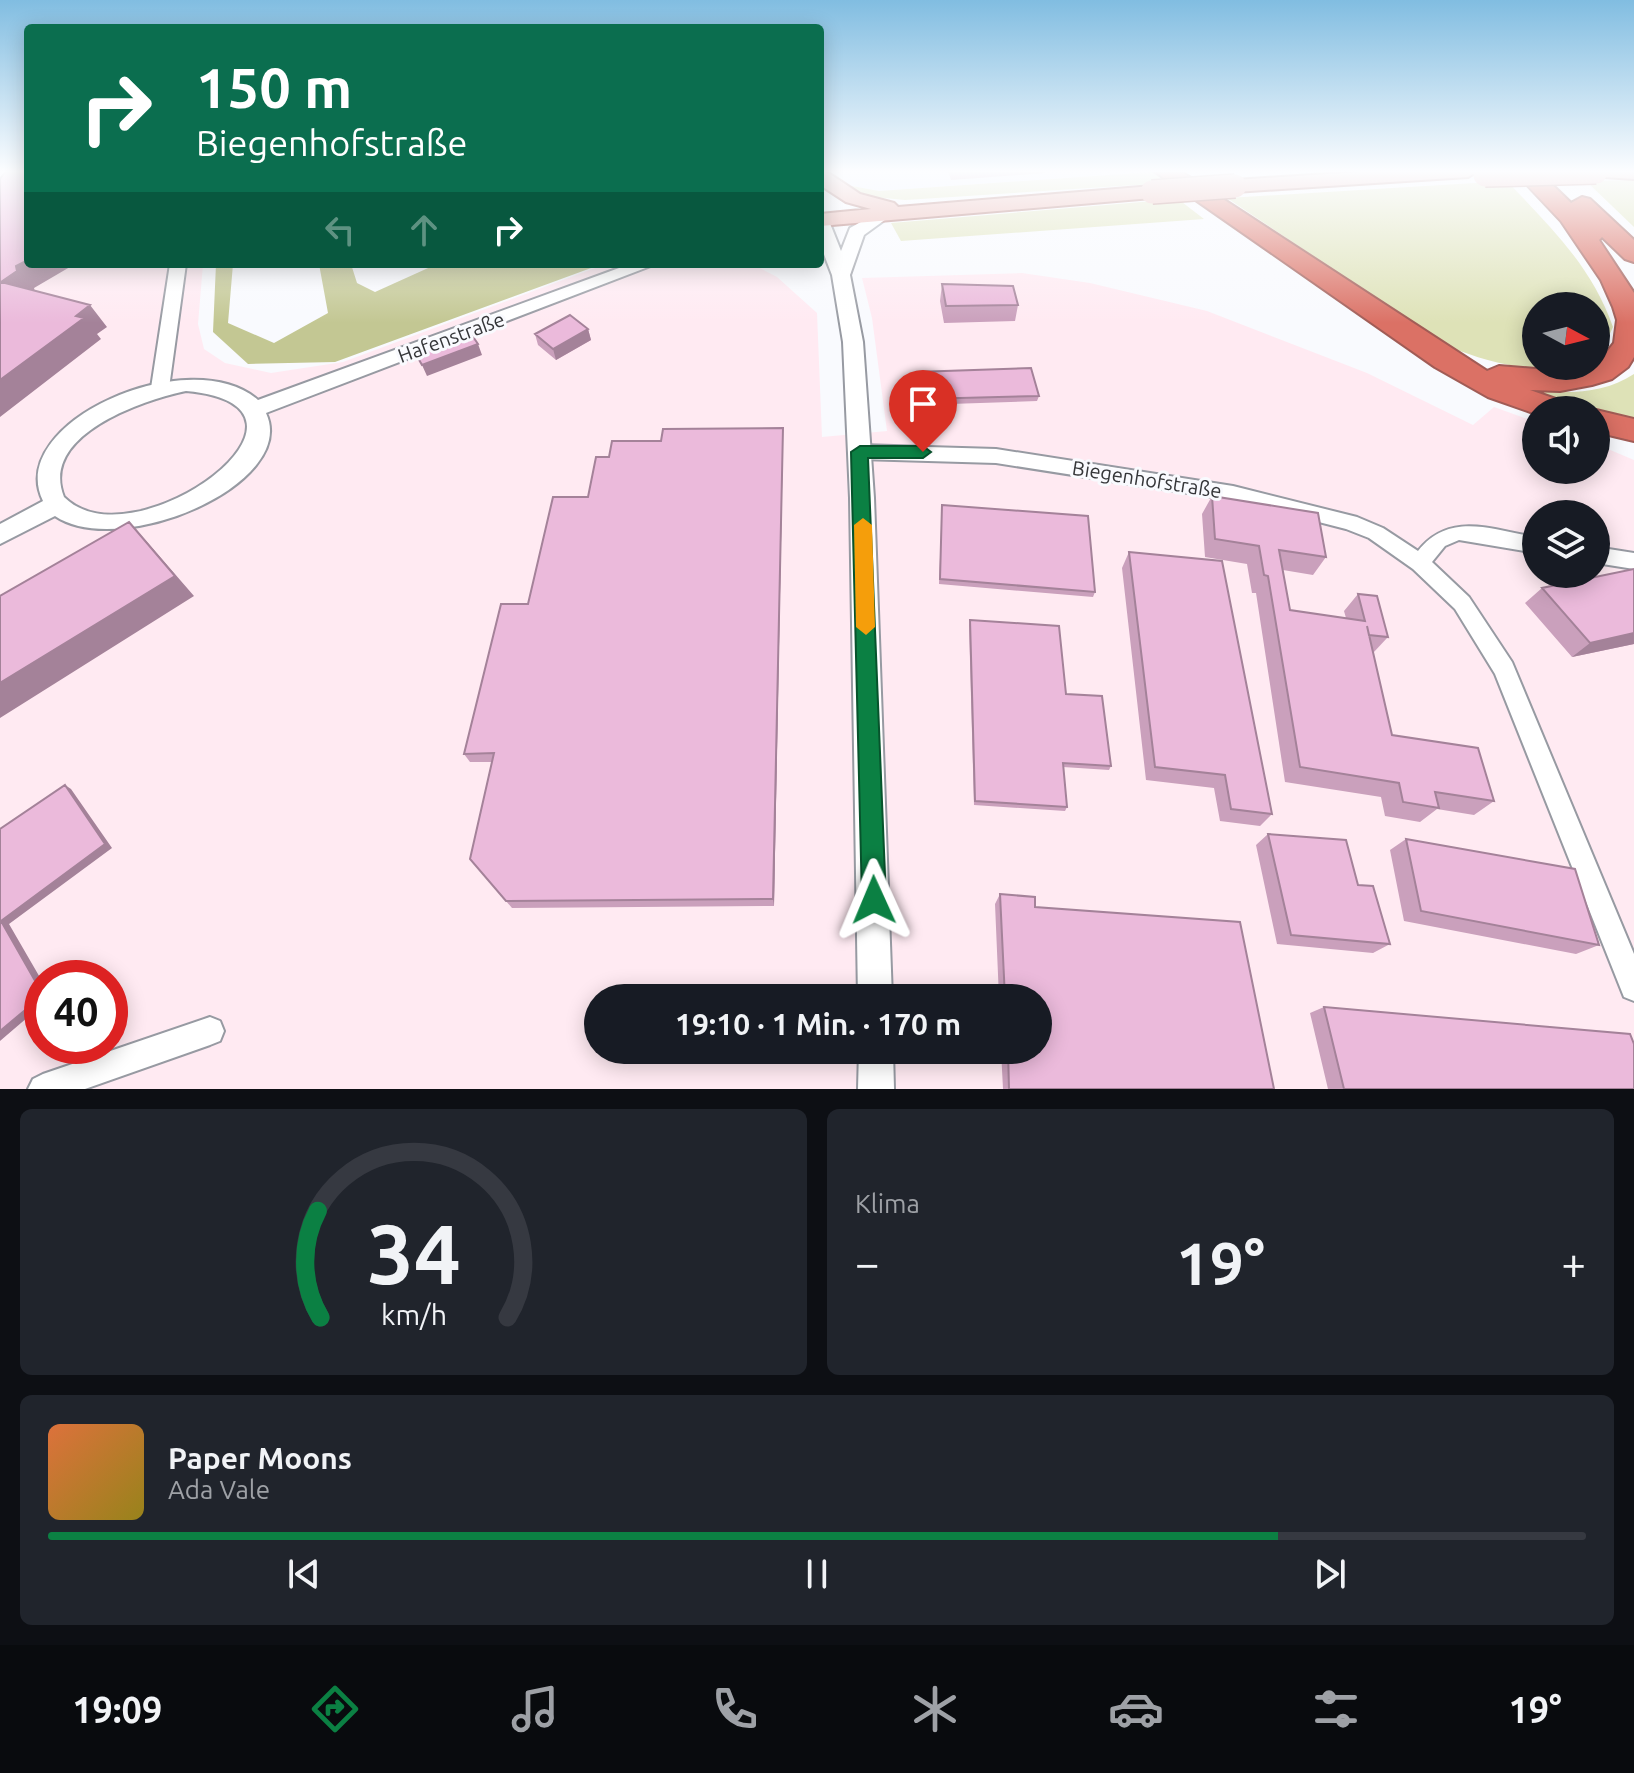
<!DOCTYPE html>
<html lang="de">
<head>
<meta charset="utf-8">
<style>
	:root { --surface:#171b24; --page:#20242c; --text:#f1f3f6; --muted:#9ea1a6; --line:#363941; --accent:#0b8043 }
	body { margin:0; font-family:Ubuntu,sans-serif; background:var(--page); color:var(--text); height:100vh; display:flex; flex-direction:column; font-size:30px; white-space:nowrap }
	* { box-sizing:border-box; margin:0 }
	p { font-size:26px; color:var(--muted) }
	.icon { flex:none; width:44px; height:44px; fill:none; stroke:currentColor; stroke-width:2; stroke-linecap:round; stroke-linejoin:round }
	.map { position:relative; height:1089px; overflow:hidden }
	.panel { display:flex; flex-direction:column; gap:20px; padding:20px; background:#0d0f14; flex:1 }
	.panel>* { flex:none }
	.top-card { position:absolute; left:24px; top:24px; width:800px; height:244px; border-radius:8px; box-shadow:0 4px 20px #0003; background:#0b6e4f; color:#fff; overflow:hidden }
	.needle { width:52px; rotate:97deg }
	.tools { position:absolute; left:1522px; top:292px; display:grid; gap:16px }
	.tools a { display:grid; place-items:center; width:88px; height:88px; border-radius:50%; background:var(--surface); box-shadow:0 4px 20px #0003; font-size:40px }
	.speed { position:absolute; left:24px; top:960px; display:flex; gap:16px; font-size:40px; font-weight:700; text-align:center }
	.speed>* { display:grid; place-content:center; width:104px; height:104px; border-radius:50%; background:var(--surface); box-shadow:0 4px 20px #0003; line-height:1 }
	.speed .limit { border:12px solid #d22; background:#fff; color:#111 }
	.pin { position:absolute; display:grid; place-items:center; width:68px; height:68px; color:#fff; margin:-82px -34px; border-radius:50% 50% 50% 0; rotate:-45deg; box-shadow:0 0 8px #0007 }
	.pin .icon { rotate:45deg }
	.me { position:absolute; width:88px; margin:-44px; rotate:359deg; stroke-linejoin:round; filter:drop-shadow(0 0 6px #0008) }
	.turn { display:flex; align-items:center; gap:28px; height:168px; padding:0 40px; font-size:36px }
	.turn .icon { width:104px; height:104px; stroke-width:2.5 }
	.turn b { display:block; font-size:56px; line-height:68px }
	.lanes { display:flex; align-items:center; height:76px; padding:0 40px; background:#0003; justify-content:center; gap:40px; direction:ltr }
	.lanes .off { opacity:.35 }
	.big { font-size:60px; font-weight:700; line-height:1.1 }
	.panel .card { flex:1; display:flex; flex-direction:column; justify-content:center; gap:12px; min-width:0; padding:0 28px; border-radius:12px; background:var(--page) }
	.panel .dial { align-items:center; gap:0 }
	.dial svg { height:208px; overflow:visible; fill:none; stroke:var(--line); stroke-width:7; stroke-linecap:round; text-anchor:middle }
	.dial text { fill:var(--text); stroke:none }
	.song { display:flex; align-items:center; gap:24px }
	.cover { width:96px; height:96px; border-radius:12px; background:linear-gradient(135deg,hsl(20 70% 55%),hsl(50 70% 35%)) }
	.played { height:8px; border-radius:4px; background:linear-gradient(90deg,var(--accent) 80%,var(--line) 80%) }
	.keys { display:flex; justify-content:space-around; direction:ltr }
	.heat { display:flex; justify-content:space-between; align-items:center; font-size:44px; direction:ltr }
	.panel .tiles { flex:1; display:grid; gap:20px; grid-template-columns:1fr 1fr }
	.card:last-child { grid-column:span 2 }
	.trip { position:absolute; left:584px; top:984px; width:468px; height:80px; border-radius:40px; background:var(--surface); box-shadow:0 4px 20px #0003; font-weight:700; line-height:80px; text-align:center }
	.dock { display:flex; height:128px; justify-content:space-around; align-items:center; background:#090b0e; color:var(--muted) }
	.dock .icon { width:56px; height:56px }
	.dock .selected { color:var(--accent) }
	.dock b { font-size:36px; color:var(--text) }
	.map>svg:first-child { display:block }
	.built { fill:#ecf1fe }
	.industrial { fill:#ffeaf2; fill-rule:evenodd }
	.green { fill:#dee2b7 }
	.forest { fill:#c3c793 }
	.lines { fill:none; stroke-linecap:round; stroke-linejoin:round }
	.minor-casing { stroke:#979aa2; stroke-width:4 }
	.tertiary-casing { stroke:#979aa2; stroke-width:4 }
	.primary-casing { stroke:#a15c56; stroke-width:4 }
	.motorway-casing { stroke:#a15c56; stroke-width:4 }
	.minor { fill:#fff; fill-rule:evenodd }
	.tertiary { fill:#fff; fill-rule:evenodd }
	.primary { fill:#e9aaa3; fill-rule:evenodd }
	.motorway { fill:#db7165; fill-rule:evenodd }
	.primary-bridge-casing { stroke:#a15c56; stroke-width:26; stroke-linecap:butt }
	.primary-bridge { stroke:#e9aaa3; stroke-width:23 }
	.wall { fill:#caa0bc }
	.shaded-wall { fill:#a48299 }
	.building { fill:#ebbadb; stroke:#a48299; stroke-width:2 }
	.route { fill:#0b8043; stroke:#07532c; stroke-width:2 }
	.slow { fill:#f59e0b }
	.labels { text-anchor:middle; dominant-baseline:central; stroke-width:6; stroke-linejoin:round; paint-order:stroke }
	.street-label { font-size:20px; fill:#353639; stroke:#f9fafe }
</style>
</head>
<body>
<div class="map">
<svg width="1634" height="1089" viewBox="0 0 1634 1089">
	<rect width="100%" height="100%" fill="#f9fafe"/>
	<path class="built" d="M838,171H1095L1102,175L879,191L852,186L843,181Z"/>
	<path class="industrial" d="M0,171H28V264H203L198,324L204,349L225,363L271,373L343,362L606,264H752L777,277L817,313L822,437L887,431L872,318L862,278L1022,273L1090,283L1207,311L1367,373L1473,425L1494,407L1536,422V470H1596V444L1634,460V1089H0ZM1536,514H1596V574H1536ZM42,978H110V1046H42ZM598,998H1038V1050H598Z"/>
	<path class="green" d="M1152,172L1167,183L905,200L864,196L848,189L852,186L879,191Z
		M1634,180V227L1586,181Z
		M1507,181C1551,228 1591,265 1613,327L1600,355L1596,356V306H1536V366H1574C1524,372 1493,364 1447,346L1227,198Z
		M1178,199L1204,219L901,241L891,223Z
		M1634,374V418L1519,389C1559,393 1599,397 1634,374Z"/>
	<path class="forest" d="M216,264H233L228,323L274,343L328,313L319,264H351L357,283L375,292L437,264H602L335,362L248,364L213,332Z"/>
	<g class="lines">
		<g class="minor-casing">
			<path id="minor" d="M170,264H186L169,388L160,394L151,388Z
				M860,445L996,449L1233,486L1357,517L1383,528L1418,551C1450,511 1491,530 1536,537V553L1459,540L1445,546L1432,562L1469,597L1512,662L1634,954V1001L1624,997L1495,674L1455,609L1413,569L1369,538L1346,529L1233,500L996,463L860,459L851,452Z
				M1596,547L1634,553V569L1596,563Z
				M210,1017L220,1021L224,1031L220,1041L210,1045L85,1089H28L33,1079L43,1074Z"/>
		</g>
		<g class="tertiary-casing">
			<path id="tertiary" d="M884,209L893,214L864,235L850,275L863,342L874,498L892,998H858L850,498L843,342L832,275L820,244V216L829,221L841,251L850,228Z
				M630,264H656L266,413C299,484 120,560 55,516L0,544V524L43,501C4,422 191,341 258,400ZM186,391C352,406 134,567 64,497C39,435 143,400 186,391Z
				M859,1050H893L894,1089H858Z"/>
		</g>
		<g class="primary-casing">
			<path id="primary" d="M820,171L827,172L860,194L894,203L898,207L1152,186L1162,192L1152,198L820,226V214L871,209L846,202L820,185Z
				M1373,171H1478L1468,177L1235,192L1225,186L1235,180Z
				M1587,171H1634V179L1589,176Z"/>
		</g>
		<g class="motorway-casing">
			<path id="motorway" d="M1154,171H1180L1487,371L1499,366L1560,371L1596,366L1614,343L1617,320L1613,307L1601,280L1561,221L1514,171H1538L1571,203L1582,197L1590,199L1634,240V262L1625,259L1602,237L1599,240L1634,293V357L1628,367L1612,379L1592,385L1560,391L1530,390L1567,403L1571,410H1536V414L1488,397L1435,367Z
				M1596,410L1634,419V441L1596,432Z"/>
		</g>
		<use href="#minor" class="minor"/>
		<use href="#tertiary" class="tertiary"/>
		<use href="#primary" class="primary"/>
		<use href="#motorway" class="motorway"/>
		<g class="primary-bridge-casing">
			<path id="primary-bridge" d="M1485,175L1596,172
				M1152,192L1235,186"/>
		</g>
		<use href="#primary-bridge" class="primary-bridge"/>
	</g>
	<path class="wall" d="M948,171H1045V173L951,180Z
		M942,284L1018,305L1015,321L944,323L940,301Z
		M588,329L591,340L556,360L538,345L535,334Z
		M916,372L1039,396L1037,401L920,405L916,377Z
		M783,439L774,906L512,908L470,859L492,762H470L464,754L588,497L609,457Z
		M1212,496L1326,557L1313,575L1283,570L1290,610L1346,618L1344,611L1358,594L1388,637L1373,653L1392,735L1494,801L1474,815L1437,809L1420,822L1385,816L1381,797L1285,782L1256,593H1252L1247,564L1205,557L1202,514Z
		M942,505L1095,592L1093,597L939,584Z
		M1129,552L1272,814L1260,826L1220,821L1214,788L1146,780L1122,568Z
		M1542,588L1634,644L1572,657L1525,603Z
		M970,620L1066,694L1111,766L1109,770L1063,767L1067,807L1065,811L974,805L969,625Z
		M1268,834L1358,885L1390,944L1373,953L1277,944L1256,845Z
		M1406,839L1599,945L1576,954L1404,921L1390,850Z
		M1000,894L1274,1089H1003L1001,1050H1038V998H999L995,904Z
		M1324,1007L1634,1089H1328L1310,1013Z"/>
	<path class="shaded-wall" d="M28,260V264H75L34,288L35,292L1,282L16,266Z
		M90,305L107,327L97,334L101,339L0,417V380L76,316Z
		M588,329L591,340L556,360L553,349Z
		M478,344L482,355L427,376L422,365Z
		M783,428V439L774,906L773,899Z
		M129,522L148,543L194,596L0,718V683Z
		M1634,633V644L1572,657L1590,643Z
		M65,785L71,789L112,848L9,924L42,981V993L1,921Z
		M42,996V1005L0,1041V1031Z"/>
	<path class="building" d="M6,171H28V260L16,266L17,271L1,282L90,305L76,316L84,318L0,380V179Z
		M942,284L1013,286L1018,305L946,306Z
		M570,315L588,329L553,349L535,334Z
		M469,331L478,344L422,365L414,351Z
		M1031,368L1039,396L921,399L916,372Z
		M783,428L773,899L506,901L470,859L494,753L464,754L501,604H528L553,497H588L596,457H609L612,441H661L663,429Z
		M1212,496L1318,513L1326,557L1279,550L1290,610L1365,621L1358,594L1377,596L1388,637L1369,635L1367,626L1392,735L1478,748L1494,801L1435,792L1439,808L1403,802L1399,783L1300,767L1268,576L1264,575L1259,546L1215,539Z
		M942,505L1088,516L1095,592L940,579Z
		M129,522L175,576L0,683V596Z
		M1129,552L1222,561L1272,814L1231,809L1225,775L1155,767Z
		M1634,569V633L1590,643L1542,588Z
		M970,620L1059,626L1066,694L1102,696L1111,766L1063,763L1067,807L975,801Z
		M65,785L105,844L1,921L42,993V996L0,1031V829Z
		M1268,834L1346,840L1358,885L1373,886L1390,944L1291,935Z
		M1406,839L1575,869L1599,945L1421,911Z
		M1000,894L1035,897V907L1240,922L1274,1089H1009L1008,1050H1038V998H1005Z
		M1324,1007L1630,1034L1634,1044V1089H1344Z"/>
	<linearGradient id="sky" x2="0" y2="1"><stop stop-color="#81bde1"/><stop offset="0.53" stop-color="#fcfdff"/><stop offset="1" stop-color="#fcfdff" stop-opacity="0"/></linearGradient>
	<rect width="1634" height="323" fill="url(#sky)"/>
	<path class="route" d="M860,446H923L931,452L923,458H868L886,900L882,909L874,912L866,909L862,900L851,452Z"/>
	<path class="slow" d="M863,518L872,525L875,627L866,635L856,627L854,525Z"/>
	<g class="labels">
		<g class="street-label">
			<text transform="translate(451 337) rotate(-20)">Hafenstraße</text>
			<text transform="translate(1147 479) rotate(9)">Biegenhofstraße</text>
		</g>
	</g>
</svg>
<div class="tools">
<a><svg class="needle" viewBox="-14 -14 28 28"><path d="M0-13l5 13h-10z" fill="#e53935"/><path d="M0 13l5-13h-10z" fill="#9ea1a6"/></svg></a>
<a><svg class="icon" aria-label="sound" viewBox="0 0 24 24"><path d="M4 9h4l5-4v14l-5-4H4zM17 9q2 3 0 6"/></svg></a>
<a><svg class="icon" aria-label="layers" viewBox="0 0 24 24"><path d="M12 4l9 5-9 5-9-5zM3 14l9 5 9-5"/></svg></a>
</div>
<div class="speed"><div class="limit">40</div></div>
<div class="pin" style="left:923px;top:452px;background:#d93025"><svg class="icon" aria-label="arrive" viewBox="0 0 24 24"><path d="M6 21V4h12l-3 4 3 4H6"/></svg></div>
<svg class="me" style="left:874px;top:900px" viewBox="-20 -20 40 40"><path d="M0-17L14 15 0 8-14 15z" fill="#0b8043" stroke="#fff" stroke-width="4"/></svg>
<div class="trip">19:10 · 1 Min. · 170 m</div>
<div class="top-card">
<div class="turn"><svg class="icon" aria-label="right" viewBox="0 0 24 24"><path d="M7 20v-9h11M14 6l5 5-5 5"/></svg><div><b>150 m</b>Biegenhofstraße</div></div>
<div class="lanes"><svg class="icon off" aria-label="left" viewBox="0 0 24 24"><path d="M17 20v-9H6M10 6l-5 5 5 5"/></svg><svg class="icon off" aria-label="ahead" viewBox="0 0 24 24"><path d="M12 20V5M6 11l6-6 6 6"/></svg><svg class="icon" aria-label="right" viewBox="0 0 24 24"><path d="M7 20v-9h11M14 6l5 5-5 5"/></svg></div>
</div>
</div>
<section class="panel">
<div class="tiles">
<div class="card dial"><svg viewBox="0 0 100 80">
<path d="M14 69A42 42 0 1 1 86 69"/>
<path d="M14 69A42 42 0 0 1 13 28" stroke="#0b8043"/>
<text x="50" y="56" font-size="32" font-weight="700">34</text>
<text x="50" y="72" font-size="11">km/h</text>
</svg></div>
<div class="card"><p>Klima</p>
<div class="heat"><a>−</a><b class="big">19°</b><a>+</a></div>
</div>
<div class="card">
<div class="song"><i class="cover"></i><div><b>Paper Moons</b><p>Ada Vale</p></div></div>
<div class="played"></div>
<div class="keys"><svg class="icon" aria-label="previous" viewBox="0 0 24 24"><path d="M18 5L8 12l10 7zM5 5v14"/></svg><svg class="icon" aria-label="pause" viewBox="0 0 24 24"><path d="M8 5v14M16 5v14"/></svg><svg class="icon" aria-label="next" viewBox="0 0 24 24"><path d="M6 5l10 7-10 7zM19 5v14"/></svg></div>
</div>
</div>
</section>
<nav class="dock">
<b>19:09</b>
<svg class="icon selected" aria-label="directions" viewBox="0 0 24 24"><path d="M12 3l9 9-9 9-9-9zM9 14v-3h6M13 9l2 2-2 2"/></svg>
<svg class="icon" aria-label="music" viewBox="0 0 24 24"><path d="M9 18V5l10-2v13"/><circle cx="6" cy="18" r="3"/><circle cx="16" cy="16" r="3"/></svg>
<svg class="icon" aria-label="phone" viewBox="0 0 24 24"><path d="M5 4h4l2 5-3 2q2 4 5 5l2-3 5 2v4C11 20 4 13 5 4z"/></svg>
<svg class="icon" aria-label="climate" viewBox="0 0 24 24"><path d="M12 3v18M4 7l16 10M4 17L20 7"/></svg>
<svg class="icon" aria-label="car" viewBox="0 0 24 24"><path d="M5 17H2v-5l4-1 3-4h7l3 4 3 1v5h-3M9 17h6M6 11h13"/><circle cx="7" cy="17" r="2"/><circle cx="17" cy="17" r="2"/></svg>
<svg class="icon" aria-label="filters" viewBox="0 0 24 24"><path d="M4 7h16M4 17h16"/><circle cx="9" cy="7" r="2"/><circle cx="15" cy="17" r="2"/></svg>
<b>19°</b>
</nav>
</body>
</html>
